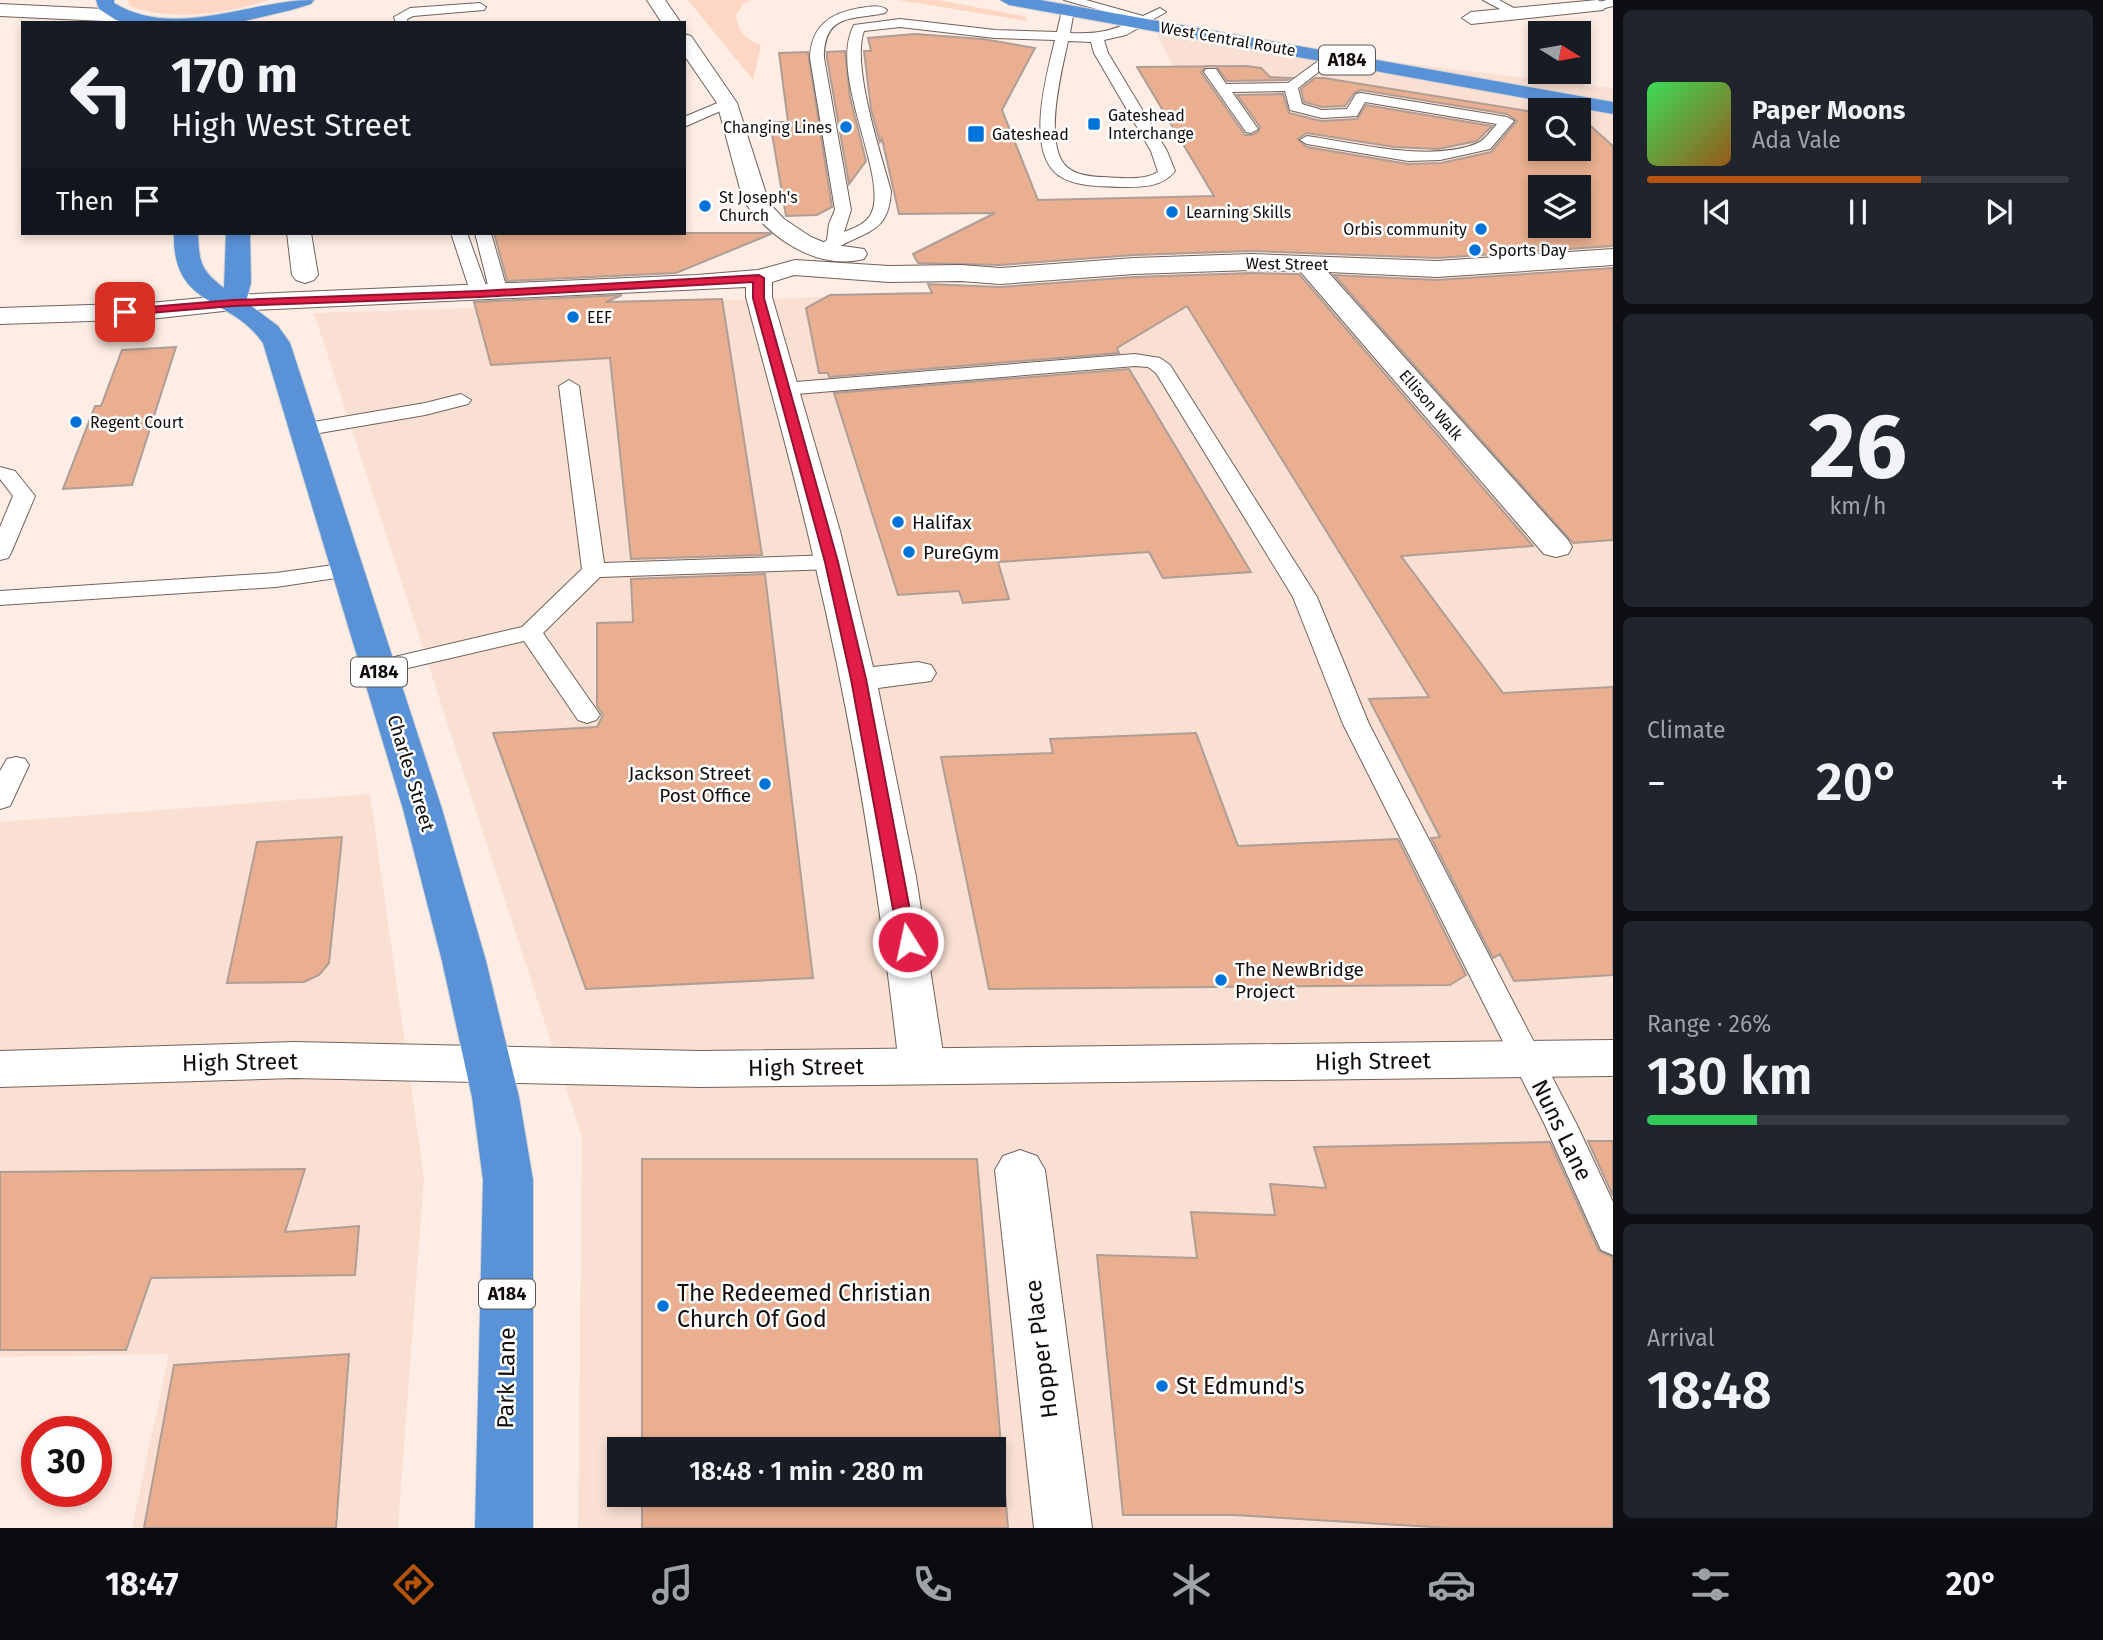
<!DOCTYPE html>
<html lang="en">
<head>
<meta charset="utf-8">
<style>
	:root { --surface:#171b24; --page:#20242c; --text:#f1f3f6; --muted:#9ea1a6; --line:#363941; --accent:#b45309 }
	body { margin:0; font-family:"Fira Sans",sans-serif; background:var(--page); color:var(--text); height:100vh; display:flex; flex-direction:column; font-size:26px; white-space:nowrap }
	* { box-sizing:border-box; margin:0 }
	p { font-size:23px; color:var(--muted) }
	.icon { flex:none; width:38px; height:38px; fill:none; stroke:currentColor; stroke-width:2; stroke-linecap:round; stroke-linejoin:round }
	.map { position:relative; flex:1; overflow:hidden }
	.details { display:flex; flex-direction:column; gap:10px; padding:10px; background:#0d0f14; width:490px }
	.details>* { flex:none }
	.top-card { position:absolute; left:21px; top:21px; width:665px; height:214px; border-radius:0px; box-shadow:0 4px 10px #0003; background:#171b24; color:var(--text); overflow:hidden }
	.needle { width:46px; rotate:101deg }
	.buttons { position:absolute; left:1528px; top:21px; display:grid; gap:14px }
	.buttons a { display:grid; place-items:center; width:63px; height:63px; border-radius:0px; background:var(--surface); box-shadow:0 4px 10px #0003; font-size:35px }
	.speed { position:absolute; left:21px; top:1416px; display:flex; gap:14px; font-size:35px; font-weight:700; text-align:center }
	.speed>* { display:grid; place-content:center; width:91px; height:91px; border-radius:50%; background:var(--surface); box-shadow:0 4px 10px #0003; line-height:1 }
	.speed .limit { border:10px solid #d22; background:#fff; color:#111 }
	.pin { position:absolute; display:grid; place-items:center; width:60px; height:60px; color:#fff; margin:-30px; border-radius:14px; box-shadow:0 4px 10px #0006 }
	.me { position:absolute; width:77px; margin:-38px; rotate:350deg; stroke-linejoin:round; filter:drop-shadow(0 0 5px #0008) }
	.turn { display:flex; align-items:center; gap:24px; height:147px; padding:0 35px; font-size:32px }
	.turn .icon { width:91px; height:91px; stroke-width:2.5 }
	.turn b { display:block; font-size:49px; line-height:60px }
	.then { display:flex; align-items:center; height:66px; padding:0 35px; background:#0003; gap:14px; font-size:26px }
	.big { font-size:52px; font-weight:600; line-height:1.1 }
	.details .card { flex:1; display:flex; flex-direction:column; justify-content:center; gap:10px; min-width:0; padding:0 24px; border-radius:10px; background:var(--page) }
	.details .dial { align-items:center; gap:0 }
	.dial b { font-size:91px; line-height:1 }
	.song { display:flex; align-items:center; gap:21px }
	.cover { width:84px; height:84px; border-radius:10px; background:linear-gradient(135deg,hsl(130 70% 55%),hsl(30 70% 35%)) }
	.played { height:7px; border-radius:4px; background:linear-gradient(90deg,var(--accent) 65%,var(--line) 65%) }
	.keys { display:flex; justify-content:space-around; direction:ltr }
	.heat { display:flex; justify-content:space-between; align-items:center; font-size:38px; direction:ltr }
	.charge { height:10px; border-radius:5px; background:linear-gradient(90deg,#34c759 26%,var(--line) 0) }
	.trip { position:absolute; left:607px; top:1437px; width:399px; height:70px; border-radius:0px; background:var(--surface); box-shadow:0 4px 10px #0003; font-weight:600; line-height:70px; text-align:center }
	.menu { display:flex; height:112px; justify-content:space-around; align-items:center; background:#090b0e; color:var(--muted) }
	.menu .icon { width:49px; height:49px }
	.menu .active { color:var(--accent) }
	.menu b { font-size:32px; color:var(--text) }
	main { display:flex; flex:1; min-height:0 }
	.map>svg:first-child { display:block }
	.built { fill:#f9e0d3; fill-rule:evenodd }
	.green { fill:#fdd7c4 }
	.building { fill:#e9af90; stroke:#ae9e96; stroke-width:2; fill-rule:evenodd }
	.lines { fill:none; stroke-linecap:round; stroke-linejoin:round }
	.lane-casing { stroke:#71625b; stroke-width:2 }
	.street-casing { stroke:#71625b; stroke-width:2 }
	.secondary-casing { stroke:#71625b; stroke-width:2 }
	.highway-casing { stroke:#d4d3d3; stroke-width:2 }
	.lane { fill:#fff; fill-rule:evenodd }
	.street { fill:#fff; fill-rule:evenodd }
	.secondary { fill:#fff; fill-rule:evenodd }
	.highway { fill:#5a92d8; fill-rule:evenodd }
	.route { fill:#e11d48; stroke:#92132f; stroke-width:2 }
	.poi-dot { fill:#0073da; stroke:#fefefe; stroke-width:2.5 }
	.labels { text-anchor:middle; dominant-baseline:central; stroke-width:5; stroke-linejoin:round; paint-order:stroke }
	.far-street-label { font-size:16px; fill:#120d0a; stroke:#fefefe }
	.far-poi-label { font-size:16px; fill:#120d0a; stroke:#fefefe; text-anchor:start }
	.shield { fill:#fefefe; stroke:#595553; stroke-width:2 }
	.shield-label { font-size:18px; font-weight:bold; fill:#120d0a }
	.poi-label { font-size:19px; fill:#120d0a; stroke:#fefefe; text-anchor:start }
	.street-label { font-size:19px; fill:#120d0a; stroke:#fefefe }
	.near-street-label { font-size:23px; fill:#120d0a; stroke:#fefefe }
	.near-poi-label { font-size:23px; fill:#120d0a; stroke:#fefefe; text-anchor:start }
</style>
</head>
<body>
<main>
<div class="map">
<svg width="1613" height="1528" viewBox="0 0 1613 1528">
	<rect width="100%" height="100%" fill="#feede4"/>
	<path class="built" d="M1157,34L1613,88V242L1241,206ZM1540,110H1578V149H1540ZM1540,187H1578V226H1540Z
		M1613,269V1528H578L582,1137L314,313L1265,284ZM620,1449H994V1494H620Z
		M370,794L424,1178L398,1528H132L169,1354L0,1357V822Z"/>
	<path class="green" d="M128,0H270C223,14 176,22 129,6Z
		M688,0H751L743,4L736,16C739,33 745,38 761,45L753,80Z
		M898,0H938L1024,16L1028,21Z"/>
	<path class="building" d="M915,34L983,39L1035,48L1002,110L1038,200L1214,196L1137,67L1246,66L1261,68L1270,77L1291,78L1287,80L1227,81L1216,66H1206L1201,72L1245,135H1252L1259,131L1260,127L1237,95L1283,94L1289,113L1321,121L1357,119L1366,105L1492,126L1477,141L1438,149L1394,147L1307,133L1298,139L1307,147L1408,164L1441,163L1491,152L1517,121L1507,114L1361,90L1354,93L1345,106L1322,107L1304,102L1301,89L1315,78H1324L1540,113V149H1578V120H1584L1613,146V246L1437,258L1251,251L1134,255L1000,265L918,263L913,254L995,213L899,214L882,139L880,142L871,109L864,51H871L868,38ZM1540,187H1578V226H1540Z
		M845,51L850,97L866,161L849,184L827,58V52Z
		M808,52L832,207L817,215L786,216L770,122H788L779,53Z
		M494,233H770L771,234L676,273L507,281Z
		M1613,268V540L1573,543L1334,275L1437,280Z
		M1251,273L1299,274L1533,546L1401,556L1503,693L1613,687V975L1514,981L1500,954L1493,958L1431,838L1440,837L1369,699L1429,697L1187,306L1117,348L1119,353L829,377L828,373H819L806,308L830,295L932,293L928,284L1000,287L1134,277Z
		M622,295L606,302L722,299L762,555L631,559L610,358L491,365L474,302Z
		M176,347L132,485L63,489L95,406H101L122,350Z
		M1129,369L1251,572L1163,578L1149,552L998,562L1009,599L963,603L959,591L898,595L834,393Z
		M765,574L813,978L586,989L493,733L597,727L603,715L597,706V623L633,622L631,579Z
		M1196,733L1238,846L1398,839L1466,975L1450,985L989,989L941,757L1053,753L1050,739Z
		M342,837L329,963L319,975L304,982L227,983L257,842Z
		M1588,1141H1613V1196Z
		M1550,1142L1599,1251L1613,1257V1528H1449L1234,1515H1123L1097,1255L1197,1258L1191,1212L1275,1215L1270,1184L1326,1188L1314,1147Z
		M642,1159H977L1008,1528H642V1494H994V1449H642Z
		M305,1169L285,1232L359,1226L355,1275L151,1278L126,1350H0V1172Z
		M349,1354L336,1528H144L174,1365Z"/>
	<g class="lines">
		<g class="lane-casing">
			<path id="lane" d="M1064,0H1086L1143,16L1160,8L1166,12L1126,35L1104,40L1108,53L1167,151L1175,171C1162,188 1140,187 1120,187C1100,186 1075,187 1058,175C1025,150 1047,74 1055,40L995,38L900,27L864,31C851,65 881,154 891,191C889,229 872,230 842,245C832,250 827,256 816,254L814,250L827,240L829,224L835,210L810,58C811,26 830,13 860,8C870,7 880,4 887,10L885,13C852,20 824,13 824,58L851,210L844,232C854,228 866,224 871,214C890,178 827,74 854,25L900,19L995,30L1057,32L1062,10L1068,6L1074,10L1070,33C1094,34 1111,32 1132,21L1129,18ZM1068,41L1091,42L1094,53L1151,151L1158,172C1143,181 1121,178 1104,177C1091,177 1073,175 1064,164C1044,138 1062,70 1068,41Z
				M1483,0H1499L1523,13L1521,16H1513Z
				M1606,0H1613V6L1597,10L1591,6Z
				M480,3L486,7L484,10L413,16L407,19L408,23H396L394,17L410,8Z
				M1329,53L1334,54V60L1298,88L1302,104L1322,110L1347,109L1356,94L1361,93L1507,117L1514,121L1490,149L1440,160L1408,161L1307,144L1300,140L1307,136C1356,143 1431,163 1478,143C1485,140 1492,129 1497,124L1365,102L1357,116L1322,118L1290,110L1285,91L1232,92L1258,129L1251,133L1246,132L1204,72L1206,69H1216L1226,84L1288,83Z
				M727,99L732,100V106L684,127V117Z
				M451,233H467L489,294L486,298L480,299L471,294Z
				M475,233H491L508,293L505,297H493L490,293Z
				M1135,354L1160,358L1170,365L1317,597L1369,724L1577,1125L1613,1202V1255L1601,1250L1545,1125L1343,724L1293,597L1156,373L1148,367L1135,366L784,395L774,389L784,383Z
				M569,380L579,386L604,563L832,555L840,557L843,562L840,567L832,569L600,577L543,633L600,715L596,720L587,723L578,720L524,641L378,675L369,673L366,668L369,663L522,627L582,569L559,386Z
				M461,394L471,400L468,404L425,415L302,436L295,434L292,430L295,426L302,424L425,403Z
				M0,467L15,471L35,496L11,553L8,558L0,560V527L13,496L0,479Z
				M348,563L356,565L359,570L356,575L276,587L0,605V591L276,573Z
				M16,757L25,759L29,765L10,806L0,809V771L7,759Z"/>
		</g>
		<g class="street-casing">
			<path id="street" d="M647,0H665L681,23H662Z
				M1597,0L1603,2L1606,6L1603,10L1471,24L1462,18L1471,12Z
				M684,34L691,36L737,103L769,203L784,219L811,237L828,244L864,249L867,254L864,259C816,271 769,237 743,200L717,103L684,55Z
				M287,233H311L318,275L314,280L305,283L296,280L292,275Z
				M1613,249V265L1437,277L1328,272L1568,540L1572,547L1568,554L1556,557L1544,554L1300,271L1251,270L1134,274L1000,284L961,281L889,282L794,275L772,282V297L840,531L873,667L918,662L931,665L936,673L931,681L878,688L916,877L945,1066L938,1079L922,1084L906,1079L899,1066C880,897 854,729 815,564C795,474 769,386 746,297V287L233,311L224,309L220,303L224,297L233,295L697,275L758,270L795,260L889,266L961,265L1000,268L1134,258L1251,254L1437,261Z
				M1020,1150L1037,1156L1045,1170L1092,1528H1034L995,1170L1003,1156Z"/>
		</g>
		<g class="secondary-casing">
			<path id="secondary" d="M0,4L125,10L134,16L125,22L0,16Z
				M233,295L242,297L246,303L242,309L150,319L0,324V308L150,303Z
				M1613,1040V1076L700,1087L294,1078L0,1087V1051L294,1042L700,1051Z"/>
		</g>
		<g class="highway-casing">
			<path id="highway" d="M96,0H114V3C175,40 249,0 314,0L311,4L291,10L236,23H127L116,20L99,9Z
				M1000,0H1040L1613,102V114L1009,5Z
				M174,233H198C199,261 200,270 224,288L226,233H250L251,283L246,302L278,326L290,343L442,809L486,961L519,1097L533,1180V1528H475L483,1180L472,1097L442,961L403,809L263,343C230,295 172,309 174,233Z"/>
		</g>
		<use href="#lane" class="lane"/>
		<use href="#street" class="street"/>
		<use href="#secondary" class="secondary"/>
		<use href="#highway" class="highway"/>
	</g>
	<path class="route" d="M759,275L764,278V298L838,562L866,679L916,942L914,947H901L899,942L851,679L825,562L753,298V282L480,297L233,306L125,315L119,312L125,309L233,300L480,291Z"/>
	<g class="poi-dot">
		<rect x="1087" y="117" width="14" height="14" rx="3.5"/>
		<circle cx="846" cy="127" r="7"/>
		<rect x="967" y="125" width="18" height="18" rx="3.5"/>
		<circle cx="705" cy="206" r="7"/>
		<circle cx="1172" cy="212" r="7"/>
		<circle cx="1481" cy="229" r="7"/>
		<circle cx="1475" cy="250" r="7"/>
		<circle cx="573" cy="317" r="7"/>
		<circle cx="76" cy="422" r="7"/>
		<circle cx="898" cy="522" r="7"/>
		<circle cx="909" cy="552" r="7"/>
		<circle cx="765" cy="784" r="7"/>
		<circle cx="1221" cy="980" r="7"/>
		<circle cx="663" cy="1306" r="7"/>
		<circle cx="1162" cy="1386" r="7"/>
	</g>
	<g class="labels">
		<g class="far-street-label">
			<text transform="translate(1228 39) rotate(10)">West Central Route</text>
			<text transform="translate(1287 264) rotate(1)">West Street</text>
			<text transform="translate(1431 405) rotate(49)">Ellison Walk</text>
		</g>
		<g class="far-poi-label">
			<text x="1108" y="115">Gateshead<tspan x="1108" dy="18">Interchange</tspan></text>
			<text x="832" y="127" text-anchor="end">Changing Lines</text>
			<text x="992" y="134">Gateshead</text>
			<text x="719" y="197">St Joseph's<tspan x="719" dy="18">Church</tspan></text>
			<text x="1186" y="212">Learning Skills</text>
			<text x="1467" y="229" text-anchor="end">Orbis community</text>
			<text x="1489" y="250">Sports Day</text>
			<text x="587" y="317">EEF</text>
			<text x="90" y="422">Regent Court</text>
		</g>
		<g class="shield">
			<rect x="1319" y="45.5" width="56" height="29" rx="5"/>
			<rect x="351" y="657.5" width="56" height="29" rx="5"/>
			<rect x="479" y="1279.5" width="56" height="29" rx="5"/>
		</g>
		<g class="shield-label">
			<text x="1347" y="60">A184</text>
			<text x="379" y="672">A184</text>
			<text x="507" y="1294">A184</text>
		</g>
		<g class="poi-label">
			<text x="912" y="522">Halifax</text>
			<text x="923" y="552">PureGym</text>
			<text x="751" y="773" text-anchor="end">Jackson Street<tspan x="751" dy="22">Post Office</tspan></text>
			<text x="1235" y="969">The NewBridge<tspan x="1235" dy="22">Project</tspan></text>
		</g>
		<g class="street-label">
			<text transform="translate(411 773) rotate(73)">Charles Street</text>
		</g>
		<g class="near-street-label">
			<text transform="translate(1373 1061) rotate(-1)">High Street</text>
			<text transform="translate(240 1062) rotate(-1)">High Street</text>
			<text transform="translate(806 1067) rotate(-1)">High Street</text>
			<text transform="translate(1562 1130) rotate(64)">Nuns Lane</text>
			<text transform="translate(1041 1349) rotate(-97)">Hopper Place</text>
			<text transform="translate(506 1378) rotate(-89)">Park Lane</text>
		</g>
		<g class="near-poi-label">
			<text x="677" y="1293">The Redeemed Christian<tspan x="677" dy="26">Church Of God</tspan></text>
			<text x="1176" y="1386">St Edmund's</text>
		</g>
	</g>
</svg>
<div class="buttons">
<a><svg class="needle" viewBox="-14 -14 28 28"><path d="M0-13l5 13h-10z" fill="#e53935"/><path d="M0 13l5-13h-10z" fill="#9ea1a6"/></svg></a>
<a><svg class="icon" aria-label="search" viewBox="0 0 24 24"><circle cx="10" cy="10" r="6"/><path d="M15 15l6 6"/></svg></a>
<a><svg class="icon" aria-label="layers" viewBox="0 0 24 24"><path d="M12 4l9 5-9 5-9-5zM3 14l9 5 9-5"/></svg></a>
</div>
<div class="speed"><div class="limit">30</div></div>
<div class="pin" style="left:125px;top:312px;background:#d93025"><svg class="icon" aria-label="arrive" viewBox="0 0 24 24"><path d="M6 21V4h12l-3 4 3 4H6"/></svg></div>
<svg class="me" style="left:908px;top:942px" viewBox="-20 -20 40 40"><circle r="17" fill="#e11d48" stroke="#fff" stroke-width="3"/><path d="M0-11L8 9 0 5-8 9z" fill="#fff"/></svg>
<div class="trip">18:48 · 1 min · 280 m</div>
<div class="top-card">
<div class="turn"><svg class="icon" aria-label="left" viewBox="0 0 24 24"><path d="M17 20v-9H6M10 6l-5 5 5 5"/></svg><div><b>170 m</b>High West Street</div></div>
<div class="then">Then<svg class="icon" aria-label="arrive" viewBox="0 0 24 24"><path d="M6 21V4h12l-3 4 3 4H6"/></svg></div>
</div>
</div>
<section class="details">
<div class="card">
<div class="song"><i class="cover"></i><div><b>Paper Moons</b><p>Ada Vale</p></div></div>
<div class="played"></div>
<div class="keys"><svg class="icon" aria-label="previous" viewBox="0 0 24 24"><path d="M18 5L8 12l10 7zM5 5v14"/></svg><svg class="icon" aria-label="pause" viewBox="0 0 24 24"><path d="M8 5v14M16 5v14"/></svg><svg class="icon" aria-label="next" viewBox="0 0 24 24"><path d="M6 5l10 7-10 7zM19 5v14"/></svg></div>
</div>
<div class="card dial"><b>26</b><p>km/h</p></div>
<div class="card"><p>Climate</p>
<div class="heat"><a>−</a><b class="big">20°</b><a>+</a></div>
</div>
<div class="card"><p>Range · 26%</p><b class="big">130 km</b><div class="charge"></div></div>
<div class="card"><p>Arrival</p><b class="big">18:48</b></div>
</section>
</main>
<nav class="menu">
<b>18:47</b>
<svg class="icon active" aria-label="directions" viewBox="0 0 24 24"><path d="M12 3l9 9-9 9-9-9zM9 14v-3h6M13 9l2 2-2 2"/></svg>
<svg class="icon" aria-label="music" viewBox="0 0 24 24"><path d="M9 18V5l10-2v13"/><circle cx="6" cy="18" r="3"/><circle cx="16" cy="16" r="3"/></svg>
<svg class="icon" aria-label="phone" viewBox="0 0 24 24"><path d="M5 4h4l2 5-3 2q2 4 5 5l2-3 5 2v4C11 20 4 13 5 4z"/></svg>
<svg class="icon" aria-label="climate" viewBox="0 0 24 24"><path d="M12 3v18M4 7l16 10M4 17L20 7"/></svg>
<svg class="icon" aria-label="car" viewBox="0 0 24 24"><path d="M5 17H2v-5l4-1 3-4h7l3 4 3 1v5h-3M9 17h6M6 11h13"/><circle cx="7" cy="17" r="2"/><circle cx="17" cy="17" r="2"/></svg>
<svg class="icon" aria-label="filters" viewBox="0 0 24 24"><path d="M4 7h16M4 17h16"/><circle cx="9" cy="7" r="2"/><circle cx="15" cy="17" r="2"/></svg>
<b>20°</b>
</nav>
</body>
</html>
